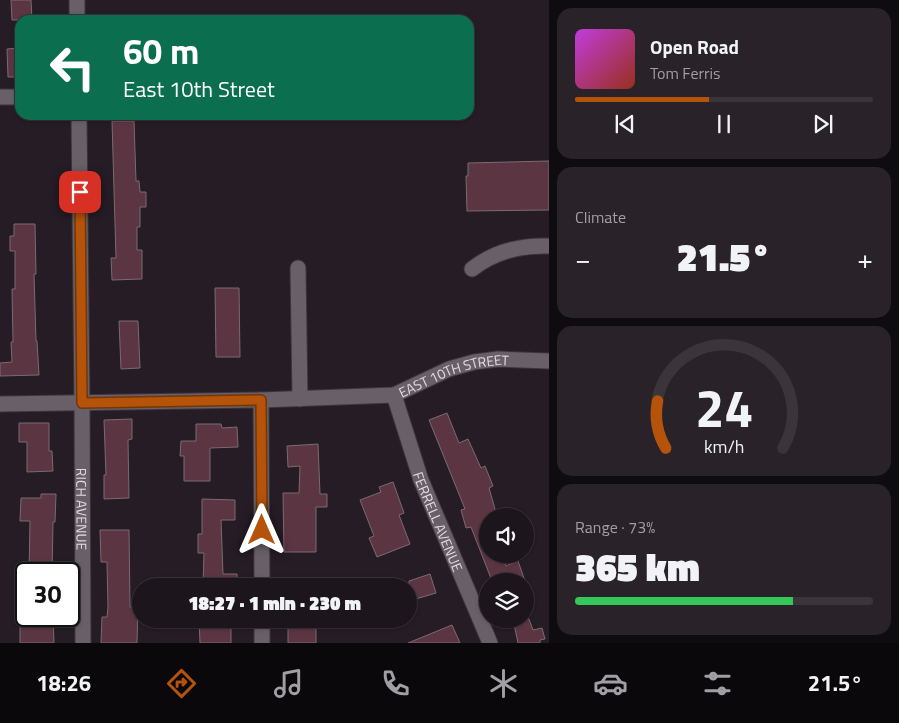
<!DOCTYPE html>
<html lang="en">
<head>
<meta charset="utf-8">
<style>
	:root { --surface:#1c151c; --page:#292229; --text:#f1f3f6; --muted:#a09fa3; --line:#3a343b; --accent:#b45309 }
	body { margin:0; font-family:"Titillium Web",sans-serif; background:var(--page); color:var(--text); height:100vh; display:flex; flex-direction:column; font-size:19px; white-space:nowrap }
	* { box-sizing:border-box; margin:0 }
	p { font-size:16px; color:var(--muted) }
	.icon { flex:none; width:28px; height:28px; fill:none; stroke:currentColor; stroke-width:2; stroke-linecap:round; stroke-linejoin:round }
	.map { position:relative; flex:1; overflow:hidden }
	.side { display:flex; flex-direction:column; gap:8px; padding:8px; background:#0f0c0f; width:350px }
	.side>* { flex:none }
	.hud { position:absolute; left:15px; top:15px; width:459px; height:105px; border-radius:15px; box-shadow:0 1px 4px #0004,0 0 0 1px var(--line); background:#0b6e4f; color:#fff; overflow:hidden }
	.tools { position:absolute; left:479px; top:508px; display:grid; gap:10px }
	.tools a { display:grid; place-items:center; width:55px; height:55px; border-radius:50%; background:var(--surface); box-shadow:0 1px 4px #0004,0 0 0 1px var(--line); font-size:25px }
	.speed { position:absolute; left:15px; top:562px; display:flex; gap:10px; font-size:25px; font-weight:700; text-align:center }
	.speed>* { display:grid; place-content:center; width:65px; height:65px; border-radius:50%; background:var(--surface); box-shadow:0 1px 4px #0004,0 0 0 1px var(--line); line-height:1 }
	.speed .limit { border:2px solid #111; border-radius:8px; background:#fff; color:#111 }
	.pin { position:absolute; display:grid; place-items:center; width:42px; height:42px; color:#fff; margin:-21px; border-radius:10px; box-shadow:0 2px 8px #0006 }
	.me { position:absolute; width:55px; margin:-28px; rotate:0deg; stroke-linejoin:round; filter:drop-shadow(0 0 4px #0008) }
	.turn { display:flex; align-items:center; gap:18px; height:105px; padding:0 25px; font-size:22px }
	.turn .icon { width:65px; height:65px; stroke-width:2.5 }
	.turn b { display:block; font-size:35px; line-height:42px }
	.big { font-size:38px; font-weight:800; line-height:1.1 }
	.side .widget { flex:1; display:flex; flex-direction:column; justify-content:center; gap:8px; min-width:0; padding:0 18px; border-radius:15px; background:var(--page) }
	.side .dial { align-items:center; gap:0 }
	.dial svg { height:130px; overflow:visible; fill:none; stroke:var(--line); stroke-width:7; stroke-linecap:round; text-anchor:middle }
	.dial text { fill:var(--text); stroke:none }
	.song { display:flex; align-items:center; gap:15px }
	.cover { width:60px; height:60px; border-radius:8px; background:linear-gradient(135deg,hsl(290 70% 55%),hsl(10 70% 35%)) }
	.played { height:5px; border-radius:2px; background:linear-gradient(90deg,var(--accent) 45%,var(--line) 45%) }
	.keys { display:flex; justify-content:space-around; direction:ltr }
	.heat { display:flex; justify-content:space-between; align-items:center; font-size:28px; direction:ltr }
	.charge { height:8px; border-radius:4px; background:linear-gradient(90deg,#34c759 73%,var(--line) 0) }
	.trip { position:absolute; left:132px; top:578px; width:285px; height:50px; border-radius:25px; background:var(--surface); box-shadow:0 1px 4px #0004,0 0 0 1px var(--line); font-weight:800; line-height:50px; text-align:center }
	.tabs { display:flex; height:80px; justify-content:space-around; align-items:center; background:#0b080b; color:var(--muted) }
	.tabs .icon { width:35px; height:35px }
	.tabs .current { color:var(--accent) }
	.tabs b { font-size:22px; color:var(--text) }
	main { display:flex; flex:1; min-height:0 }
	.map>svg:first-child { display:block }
	.building { fill:#5c3542; stroke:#7b6b70 }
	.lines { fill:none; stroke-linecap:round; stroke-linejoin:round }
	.minor-casing { stroke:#3c363c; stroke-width:17 }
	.minor { stroke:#695f69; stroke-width:15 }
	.route-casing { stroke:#753606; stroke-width:12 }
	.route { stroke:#b45309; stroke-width:9 }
	.labels { text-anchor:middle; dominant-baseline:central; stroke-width:4.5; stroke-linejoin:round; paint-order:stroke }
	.street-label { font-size:14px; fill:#e1dbe1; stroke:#0c080c }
</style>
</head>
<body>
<main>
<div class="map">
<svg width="549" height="643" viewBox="0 0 549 643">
	<rect width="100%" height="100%" fill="#251c25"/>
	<path class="building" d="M11,0H31L32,20H12Z
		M20,48V77H8L7,49Z
		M112,121H134L136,181H139L140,192H146V207H140V227H137V250H142V279L112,280L111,258H116Z
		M549,161V210L467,211L466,176H468V163Z
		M14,224H35L36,274H34L36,341H37L39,375L0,376V363L12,362L11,342H13L12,289H15V251H10V236H14Z
		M215,288H239L240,357H216Z
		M119,321H138L140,368L121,369Z
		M447,413L459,443L468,439L481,468L485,466L493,486L489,488L497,516H488V554H501L506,566L518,561L525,581H492L471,527L466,528L461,510L465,509L429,420Z
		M132,419V439L128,440L129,498L104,499V475H106L104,420Z
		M19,423H49V451H52L53,471L27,472V442H19Z
		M196,424H221L222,428L237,427L238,447L210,448V481H184V456H180L181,441H196Z
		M318,444L320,494H327V507H316V552H284L283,493H299L300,466L288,467L287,446Z
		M393,482L404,513L399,515L410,544L377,557L369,538L374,536L360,500L381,492L379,487Z
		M41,494H56L55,522H53L52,574H29L30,521H20L21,498H41Z
		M202,499L235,500V520H221L223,574H237V586H203L204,553H198V534H202Z
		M100,530H129L130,607H138L137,643H101L102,617H107L108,607L107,562H101Z
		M430,574L436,593L409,601V581Z
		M28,616H53L54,643H20V620H29Z
		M199,619H231V643H200Z
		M288,619H316V643H288Z
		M513,619H529L533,630L542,628L545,639L540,640V643H518Z
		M452,625L460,643H408Z"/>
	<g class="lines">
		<g class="minor-casing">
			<g id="minor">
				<path d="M77,0V20"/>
				<path d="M0,97H20"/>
				<path id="s1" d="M79,115L82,403L83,643"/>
				<path d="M298,268L300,399"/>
				<path d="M472,269C495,251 520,245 549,246"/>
				<path id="s2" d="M394,395L421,480L490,643"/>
				<path d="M261,400L262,586"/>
				<path id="s3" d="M0,404L261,400L394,395L449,369L474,362L498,359L549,361"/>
				<path d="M262,619V643"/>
			</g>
		</g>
		<use href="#minor" class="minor"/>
	</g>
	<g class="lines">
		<g class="route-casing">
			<path id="route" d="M80,192L82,403L261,400L262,530"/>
		</g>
		<use href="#route" class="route"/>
	</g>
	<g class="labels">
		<g class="street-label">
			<text stroke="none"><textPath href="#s3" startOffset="458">EAST 10TH STREET</textPath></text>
			<text stroke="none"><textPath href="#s1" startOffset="394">RICH AVENUE</textPath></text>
			<text stroke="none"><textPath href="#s2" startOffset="134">FERRELL AVENUE</textPath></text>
		</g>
	</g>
</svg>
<div class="tools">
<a><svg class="icon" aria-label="sound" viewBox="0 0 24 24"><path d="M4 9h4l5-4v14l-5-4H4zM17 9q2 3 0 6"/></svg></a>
<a><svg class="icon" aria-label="layers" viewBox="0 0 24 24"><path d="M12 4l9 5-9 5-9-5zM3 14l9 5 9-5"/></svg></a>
</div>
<div class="speed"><div class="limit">30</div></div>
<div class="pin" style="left:80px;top:192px;background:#d93025"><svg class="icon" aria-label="arrive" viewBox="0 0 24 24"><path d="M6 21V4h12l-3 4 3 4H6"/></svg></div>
<svg class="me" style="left:262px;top:530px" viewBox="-20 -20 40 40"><path d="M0-17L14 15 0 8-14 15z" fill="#b45309" stroke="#fff" stroke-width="4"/></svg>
<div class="trip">18:27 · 1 min · 230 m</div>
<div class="hud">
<div class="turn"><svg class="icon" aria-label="left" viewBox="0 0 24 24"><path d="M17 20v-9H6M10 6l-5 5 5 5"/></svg><div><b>60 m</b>East 10th Street</div></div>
</div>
</div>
<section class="side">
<div class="widget">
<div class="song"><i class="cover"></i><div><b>Open Road</b><p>Tom Ferris</p></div></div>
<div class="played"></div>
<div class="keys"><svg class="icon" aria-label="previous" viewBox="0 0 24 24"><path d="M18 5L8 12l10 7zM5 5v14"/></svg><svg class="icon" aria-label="pause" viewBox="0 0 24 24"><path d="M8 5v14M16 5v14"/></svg><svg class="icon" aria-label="next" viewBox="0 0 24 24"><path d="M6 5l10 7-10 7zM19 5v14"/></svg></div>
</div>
<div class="widget"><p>Climate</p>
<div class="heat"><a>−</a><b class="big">21.5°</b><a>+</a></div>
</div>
<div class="widget dial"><svg viewBox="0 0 100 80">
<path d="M14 69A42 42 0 1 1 86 69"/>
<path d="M14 69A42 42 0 0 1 9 40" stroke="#b45309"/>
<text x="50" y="56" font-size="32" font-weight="700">24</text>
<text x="50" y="72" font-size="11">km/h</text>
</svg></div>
<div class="widget"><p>Range · 73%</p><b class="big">365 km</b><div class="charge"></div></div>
</section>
</main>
<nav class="tabs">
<b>18:26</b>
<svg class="icon current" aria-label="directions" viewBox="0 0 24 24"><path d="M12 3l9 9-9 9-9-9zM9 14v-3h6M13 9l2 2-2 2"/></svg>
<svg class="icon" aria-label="music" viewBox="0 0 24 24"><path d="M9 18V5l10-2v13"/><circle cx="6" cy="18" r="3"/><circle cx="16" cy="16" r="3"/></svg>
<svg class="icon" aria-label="phone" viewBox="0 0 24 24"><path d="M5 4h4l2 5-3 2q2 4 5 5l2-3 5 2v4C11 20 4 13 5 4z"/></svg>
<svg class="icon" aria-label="climate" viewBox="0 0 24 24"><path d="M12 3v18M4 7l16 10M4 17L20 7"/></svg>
<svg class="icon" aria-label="car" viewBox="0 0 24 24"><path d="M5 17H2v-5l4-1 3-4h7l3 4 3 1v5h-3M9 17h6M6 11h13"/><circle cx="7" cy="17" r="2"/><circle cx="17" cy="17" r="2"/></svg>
<svg class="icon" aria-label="filters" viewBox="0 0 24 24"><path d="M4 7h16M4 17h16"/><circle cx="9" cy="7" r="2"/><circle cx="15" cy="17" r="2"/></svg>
<b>21.5°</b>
</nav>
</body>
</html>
